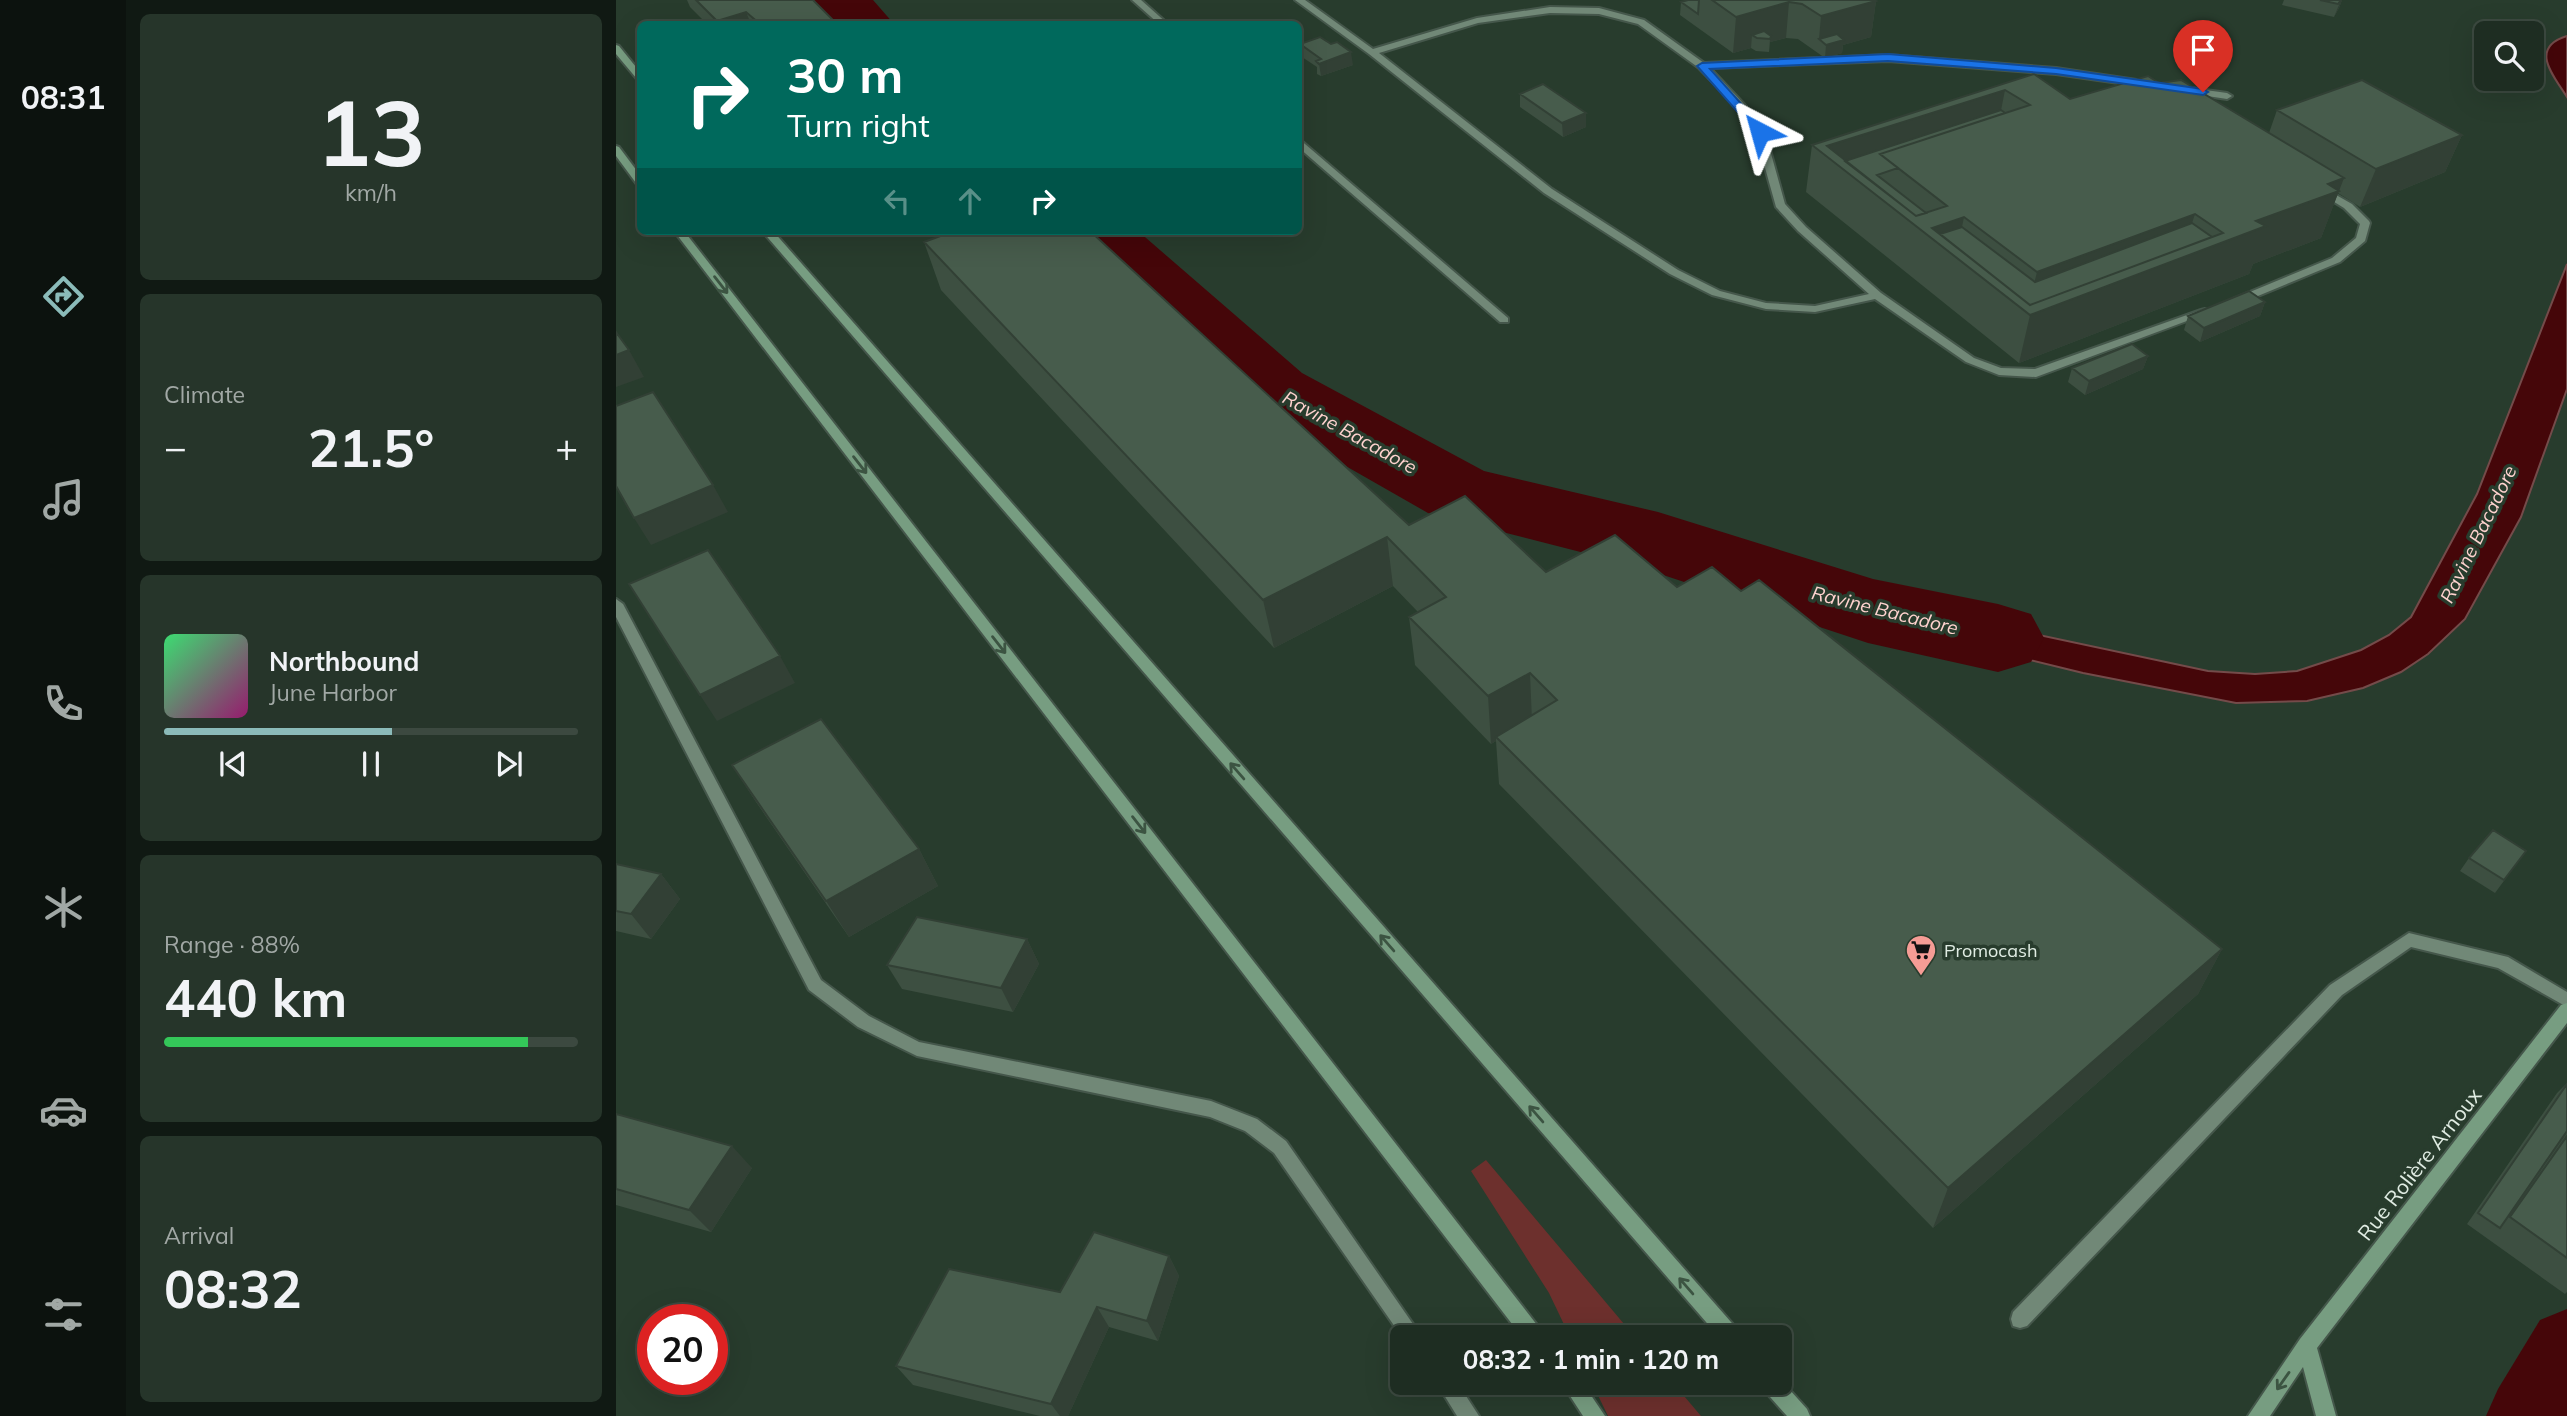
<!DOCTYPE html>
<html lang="en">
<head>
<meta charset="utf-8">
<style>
	:root { --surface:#1e2d22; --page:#26352a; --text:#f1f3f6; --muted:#a1a8a5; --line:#3c4940; --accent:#8bbbb9 }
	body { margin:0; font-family:Mulish,sans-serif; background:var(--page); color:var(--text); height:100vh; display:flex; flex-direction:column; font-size:26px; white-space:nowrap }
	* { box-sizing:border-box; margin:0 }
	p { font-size:23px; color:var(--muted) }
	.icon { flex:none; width:38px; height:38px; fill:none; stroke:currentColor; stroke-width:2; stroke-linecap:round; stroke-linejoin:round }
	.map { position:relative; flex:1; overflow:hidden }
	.panel { display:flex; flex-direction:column; gap:14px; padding:14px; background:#101913; width:490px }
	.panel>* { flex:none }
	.banner { position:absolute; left:21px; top:21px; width:665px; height:214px; border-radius:10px; box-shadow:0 7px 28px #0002,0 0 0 2px var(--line); background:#00695c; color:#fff; overflow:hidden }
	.buttons { position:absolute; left:1858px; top:21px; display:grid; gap:14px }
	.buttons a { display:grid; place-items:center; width:70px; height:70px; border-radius:10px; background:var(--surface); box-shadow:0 7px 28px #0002,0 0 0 2px var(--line); font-size:35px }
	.speed { position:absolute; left:21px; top:1304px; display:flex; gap:14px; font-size:35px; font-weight:700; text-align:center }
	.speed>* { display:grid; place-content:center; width:91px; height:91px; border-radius:50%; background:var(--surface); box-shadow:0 7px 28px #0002,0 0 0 2px var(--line); line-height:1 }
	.speed .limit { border:10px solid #d22; background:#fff; color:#111 }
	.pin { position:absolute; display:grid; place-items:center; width:60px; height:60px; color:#fff; margin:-72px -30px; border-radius:50% 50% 50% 0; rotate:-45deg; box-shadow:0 0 7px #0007 }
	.pin .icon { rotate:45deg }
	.me { position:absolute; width:77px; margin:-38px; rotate:321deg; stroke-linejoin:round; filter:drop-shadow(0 0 5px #0008) }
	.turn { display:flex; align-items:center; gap:24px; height:147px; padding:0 35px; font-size:32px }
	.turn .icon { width:91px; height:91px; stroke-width:2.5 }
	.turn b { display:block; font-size:49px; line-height:60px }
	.lanes { display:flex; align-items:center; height:66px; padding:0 35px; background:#0003; justify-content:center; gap:35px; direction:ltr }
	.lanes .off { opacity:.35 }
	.big { font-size:52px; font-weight:700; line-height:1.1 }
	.panel .widget { flex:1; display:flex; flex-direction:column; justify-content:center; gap:10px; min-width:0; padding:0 24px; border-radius:10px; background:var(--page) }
	.panel .dial { align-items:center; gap:0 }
	.dial b { font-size:91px; line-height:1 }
	.song { display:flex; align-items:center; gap:21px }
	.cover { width:84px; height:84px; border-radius:10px; background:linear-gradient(135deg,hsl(140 70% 55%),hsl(320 70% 35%)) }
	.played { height:7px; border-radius:4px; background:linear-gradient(90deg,var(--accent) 55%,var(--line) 55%) }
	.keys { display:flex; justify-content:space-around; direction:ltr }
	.heat { display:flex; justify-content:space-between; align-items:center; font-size:38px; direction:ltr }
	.charge { height:10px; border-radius:5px; background:linear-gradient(90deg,#34c759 88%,var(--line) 0) }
	.trip { position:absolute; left:774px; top:1325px; width:402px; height:70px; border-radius:10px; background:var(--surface); box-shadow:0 7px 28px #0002,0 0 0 2px var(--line); font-weight:700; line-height:70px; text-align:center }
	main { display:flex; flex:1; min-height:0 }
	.dock { display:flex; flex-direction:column; width:126px; justify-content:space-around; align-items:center; background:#0c120e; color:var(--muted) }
	.dock .icon { width:49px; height:49px }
	.dock .on { color:var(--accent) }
	.dock b { font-size:32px; color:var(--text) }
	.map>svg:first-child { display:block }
	.green { fill:#6d302d }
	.water { fill:#450609; stroke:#744b4a; stroke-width:2 }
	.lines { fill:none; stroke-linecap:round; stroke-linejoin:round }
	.canal { fill:#450609; fill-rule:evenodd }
	.river { fill:#450609; fill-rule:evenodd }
	.lane-casing { stroke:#45574b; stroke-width:4 }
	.street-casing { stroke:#45574b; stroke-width:4 }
	.secondary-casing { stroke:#45574b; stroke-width:4 }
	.lane { fill:#718877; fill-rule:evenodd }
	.street { fill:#718877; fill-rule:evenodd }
	.secondary { fill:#779d81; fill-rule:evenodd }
	.wall { fill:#3d4f41 }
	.shaded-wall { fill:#324035 }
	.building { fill:#475c4c; stroke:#324035; stroke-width:2; fill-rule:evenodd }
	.oneway { stroke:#3c5442 }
	.route { fill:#1a73e8; stroke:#114b97; stroke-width:2 }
	.labels { text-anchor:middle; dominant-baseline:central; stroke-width:7; stroke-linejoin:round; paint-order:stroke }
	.poi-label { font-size:18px; fill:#e0ece3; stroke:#283c2d; text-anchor:start }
	.water-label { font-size:19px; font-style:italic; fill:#ffd3cf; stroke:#283c2d }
	.near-street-label { font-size:21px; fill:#e0ece3; stroke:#283c2d }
</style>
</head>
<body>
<main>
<nav class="dock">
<b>08:31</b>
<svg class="icon on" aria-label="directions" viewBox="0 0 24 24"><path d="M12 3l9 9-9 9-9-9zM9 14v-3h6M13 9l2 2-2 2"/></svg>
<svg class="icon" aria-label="music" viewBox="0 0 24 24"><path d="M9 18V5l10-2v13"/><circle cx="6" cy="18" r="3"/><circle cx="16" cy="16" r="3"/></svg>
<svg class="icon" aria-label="phone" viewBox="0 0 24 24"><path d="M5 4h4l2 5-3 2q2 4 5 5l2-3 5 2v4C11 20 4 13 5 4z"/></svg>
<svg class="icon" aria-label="climate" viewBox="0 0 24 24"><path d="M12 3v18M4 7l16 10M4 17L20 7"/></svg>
<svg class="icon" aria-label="car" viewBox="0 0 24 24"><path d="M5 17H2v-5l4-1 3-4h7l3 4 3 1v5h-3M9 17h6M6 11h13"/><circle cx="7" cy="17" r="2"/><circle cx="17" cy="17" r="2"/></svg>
<svg class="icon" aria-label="filters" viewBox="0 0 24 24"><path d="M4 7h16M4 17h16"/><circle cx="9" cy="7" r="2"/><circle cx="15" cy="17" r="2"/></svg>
</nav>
<section class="panel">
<div class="widget dial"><b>13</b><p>km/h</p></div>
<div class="widget"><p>Climate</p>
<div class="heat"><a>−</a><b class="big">21.5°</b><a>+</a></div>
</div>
<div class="widget">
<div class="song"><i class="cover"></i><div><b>Northbound</b><p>June Harbor</p></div></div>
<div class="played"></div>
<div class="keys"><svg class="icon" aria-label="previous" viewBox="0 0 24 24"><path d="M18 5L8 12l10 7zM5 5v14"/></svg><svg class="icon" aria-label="pause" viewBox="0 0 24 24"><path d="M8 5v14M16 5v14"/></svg><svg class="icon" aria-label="next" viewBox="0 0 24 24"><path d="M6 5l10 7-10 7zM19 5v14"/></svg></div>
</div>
<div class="widget"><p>Range · 88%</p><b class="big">440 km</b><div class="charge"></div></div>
<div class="widget"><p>Arrival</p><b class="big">08:32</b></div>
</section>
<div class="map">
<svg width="1951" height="1416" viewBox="0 0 1951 1416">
	<rect width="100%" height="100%" fill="#283c2d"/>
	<path class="green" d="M870,1160L1019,1337H954L933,1293L855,1171Z
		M976,1383H1057L1085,1416H992Z"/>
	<path class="water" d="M1951,36V97C1938,76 1912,48 1951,36Z
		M1951,264V389L1905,517L1849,619L1812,654L1785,672L1747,688L1691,701L1620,703L1467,673L1336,641L1252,610L1386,627L1592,671L1639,674L1681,671L1745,650L1773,635L1795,617L1861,494Z"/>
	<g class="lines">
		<path class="canal" d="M1951,1309V1416H1870L1882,1389L1924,1320Z"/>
		<path class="river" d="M191,0H257L278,24H213Z
			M443,231H522L686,373L868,471L1042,512L1257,579L1382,604L1415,614L1428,638L1415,662L1382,672L1252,643L1023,567L812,513L630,409L454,246Z"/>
		<g class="lane-casing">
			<path id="lane" d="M516,0H525L552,24H543Z
				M679,0H689L757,49L861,18L934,7L983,8L1028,20L1088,63L1272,55L1440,68L1534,82V86L1531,87L1440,74L1272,61L1094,68L1128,104L1149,132L1169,204L1190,227L1265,293L1358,358L1385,368L1419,369L1585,310L1589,309L1595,312L1420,377L1383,375L1350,362L1259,299L1199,312L1150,309L1096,295L1054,274L928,193L753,54ZM934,13L983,14L1022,24L1083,68L1122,108L1139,132L1160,207L1182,231L1253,294L1199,306L1150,303L1104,291L1062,270L936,189L763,53L862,23Z
				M1568,87L1611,93L1616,96L1611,99L1565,92V88Z
				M682,138L892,318V322H884L682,147Z
				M1706,187L1736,204L1753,221L1754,223L1749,241L1724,262L1625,303H1617V299L1716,258L1740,238L1744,224L1728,208L1702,192L1701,190Z
				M1793,933L1892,957L1951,992V1007L1882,968L1795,947L1726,995L1411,1326L1404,1328L1397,1326L1395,1319L1397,1312L1714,985Z"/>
		</g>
		<g class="street-casing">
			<path id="street" d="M0,599L7,604L205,980L253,1016L303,1042L595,1101L641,1119L670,1141L806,1337H786L658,1153L629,1131L594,1117L301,1056L242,1027L193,990L0,617Z
				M820,1382H841L863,1416H841Z"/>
		</g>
		<g class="secondary-casing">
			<path id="secondary" d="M0,45L3,46L24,72V80L21,79L0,54Z
				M0,146L3,147L24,175V184L20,183L0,156Z
				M58,231H68L925,1330L927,1337H906Z
				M146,231H157L1122,1330L1124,1337H1103Z
				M1951,1003V1023L1701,1348L1720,1416H1700L1687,1367L1654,1416H1632L1684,1339L1945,1005Z
				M1164,1379L1191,1409L1194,1416H1171L1147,1389L1145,1382H1164Z
				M945,1382H966L989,1416H967Z"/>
		</g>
		<use href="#lane" class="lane"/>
		<use href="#street" class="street"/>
		<use href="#secondary" class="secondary"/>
	</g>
	<path class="wall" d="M71,0H197L221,24H91L74,7Z
		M1072,0H1258L1260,1L1255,37L1227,45L1226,53L1209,58L1182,39L1170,38L1154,42L1153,52L1140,51L1135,48L1117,53L1064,15L1065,2Z
		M1668,0H1726L1723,8L1718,17L1666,5Z
		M684,44L737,65L705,76L701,74V67L686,57Z
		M1418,74L1454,99L1653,133L1661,110L1846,135L1829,172L1744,207L1722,193L1705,238L1637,264L1633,274L1403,363L1190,192L1196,145Z
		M904,94L970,113V127L947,137L904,107Z
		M308,242L793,525L930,572L1061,587L1125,591L1606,949L1582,994L1317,1228L883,784L880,741L875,744L799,665L793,617L802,612L777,586L658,648L325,290Z
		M1649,302L1644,316L1584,342L1568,330L1572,316Z
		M1532,356L1527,369L1469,395L1452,382L1456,368Z
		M116,765L303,849L322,886L233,937L140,802Z
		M1910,851L1879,893L1844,871L1853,858Z
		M0,864L45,874L64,899L35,939L0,931Z
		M411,939L423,964L397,1012L286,989L271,965Z
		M1951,1083V1292L1949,1294L1851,1224L1941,1093Z
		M0,1114L136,1168L95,1232L0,1205Z
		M553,1256L563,1276L542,1341L493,1327L452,1416H424L297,1385L280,1366L444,1292Z"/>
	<path class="shaded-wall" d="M1725,0H1726L1723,8L1718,17Z
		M1260,1L1255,37L1227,45L1226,53L1209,58L1210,45L1203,39L1205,16Z
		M1173,2L1170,38L1154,42L1153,52L1154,39L1136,35L1135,48L1117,53L1120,17Z
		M130,12L135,24H102L101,21Z
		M735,52L737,65L705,76L703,64Z
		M1389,90L1380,136L1242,181L1211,146Z
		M970,113V127L947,137L946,123Z
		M1846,135L1829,172L1744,207L1760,169Z
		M1728,178L1705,238L1637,264L1633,274L1403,363L1414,315L1411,312L1421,272L1579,214L1565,257L1712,184Z
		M1348,217L1340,257L1316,228Z
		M1649,302L1644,316L1584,342L1588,328Z
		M13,350L28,377L0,387V355Z
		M1532,356L1527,369L1469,395L1473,381Z
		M97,485L112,512L35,545L18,518Z
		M771,537L777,586L658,648L647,600Z
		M164,656L179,683L101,721L84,695Z
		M914,673L916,721L880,737V741L875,744L872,696Z
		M303,849L322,886L233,937L210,901Z
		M45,874L64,899L35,939L15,914Z
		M411,939L423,964L397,1012L385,988Z
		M1606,949L1582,994L1317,1228L1332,1188Z
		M116,1146L136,1168L95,1232L73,1210Z
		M553,1256L563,1276L542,1341L531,1321Z
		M481,1307L493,1327L452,1416H444L435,1404Z"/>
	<path class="building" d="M80,0H197L220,23L214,24H144L130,12L101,21Z
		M1072,0H1083L1082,14L1065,2Z
		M1096,0H1258L1260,1L1205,16L1186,4L1173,2L1120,17Z
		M1704,0H1725L1722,4Z
		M1148,31L1155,36L1154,39L1141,38L1136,35Z
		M1221,34L1228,40L1210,45L1203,39Z
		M704,37L715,44L721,42L735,52L703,64L700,61L705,59L684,44Z
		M1418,74L1454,99L1532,76L1543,83L1565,80L1728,178L1712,184L1723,191L1640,221L1650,226L1414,315L1196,145ZM1389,90L1414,105L1264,154L1331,206L1300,216L1211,146ZM1579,214L1607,233L1414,305L1316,228L1348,217L1421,272Z
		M1746,80L1846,135L1760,169L1661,110Z
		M927,84L970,113L946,123L904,94Z
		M1385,110L1389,113L1264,154L1282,168L1261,175L1310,213L1300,216L1229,161Z
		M1576,223L1596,237L1414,305L1324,234L1346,227L1419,282Z
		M338,231H474L793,525L849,496L930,572L999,535L1061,587L1096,567L1125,591L1143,580L1606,949L1332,1188L880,737L941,700L914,673L872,696L793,617L830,597L771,537L647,600L308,242Z
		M1633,291L1649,302L1588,328L1572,316Z
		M0,332L13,350L0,355Z
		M1516,344L1532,356L1473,381L1456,368Z
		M37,392L97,485L18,518L0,486V406Z
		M92,550L164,656L84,695L13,584Z
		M205,719L303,849L210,901L116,765Z
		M1877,830L1910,851L1888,880L1853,858Z
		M0,864L45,874L15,914L0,911Z
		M301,917L411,939L385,988L271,965Z
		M1951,1084V1131L1884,1228L1862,1213Z
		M0,1114L116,1146L73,1210L0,1189Z
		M1951,1136V1258L1894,1217Z
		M478,1232L553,1256L531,1321L481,1307L435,1404L280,1366L333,1269L444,1292Z"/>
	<defs><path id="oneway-shaft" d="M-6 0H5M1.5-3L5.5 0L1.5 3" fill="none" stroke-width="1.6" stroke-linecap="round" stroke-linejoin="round" transform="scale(1.75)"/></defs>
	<g class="oneway">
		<use href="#oneway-shaft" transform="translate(105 285) rotate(52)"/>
		<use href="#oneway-shaft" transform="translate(244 465) rotate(52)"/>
		<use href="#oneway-shaft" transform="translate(383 645) rotate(52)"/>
		<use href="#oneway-shaft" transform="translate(621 771) rotate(-131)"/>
		<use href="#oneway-shaft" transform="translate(523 825) rotate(52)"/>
		<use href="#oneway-shaft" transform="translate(771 943) rotate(-131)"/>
		<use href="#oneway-shaft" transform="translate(920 1114) rotate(-131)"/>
		<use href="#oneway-shaft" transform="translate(1070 1286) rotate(-131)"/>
		<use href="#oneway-shaft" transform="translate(1667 1381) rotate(125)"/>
	</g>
	<path class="route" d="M1272,54L1440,68L1587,89L1592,92L1587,95L1440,74L1272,61L1094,69L1148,129L1150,132L1144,135L1141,134L1081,66L1086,63Z"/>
	<defs>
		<g id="supermarket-pin" transform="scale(1.575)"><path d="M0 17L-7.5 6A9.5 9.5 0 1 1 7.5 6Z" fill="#f59c95" stroke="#283c2d"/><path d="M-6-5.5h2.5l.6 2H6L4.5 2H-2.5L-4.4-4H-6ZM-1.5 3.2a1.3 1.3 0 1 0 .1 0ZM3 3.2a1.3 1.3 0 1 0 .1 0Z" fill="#111"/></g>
	</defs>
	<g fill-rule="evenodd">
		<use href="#supermarket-pin" x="1305" y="950"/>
	</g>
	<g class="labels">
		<g class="poi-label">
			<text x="1328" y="950">Promocash</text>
		</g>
		<g class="water-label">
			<text transform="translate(734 432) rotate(29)">Ravine Bacadore</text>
			<text transform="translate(1862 534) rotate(-64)">Ravine Bacadore</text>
			<text transform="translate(1269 610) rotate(14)">Ravine Bacadore</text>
		</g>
		<g class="near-street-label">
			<text transform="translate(1803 1164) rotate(-52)">Rue Rolière Arnoux</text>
		</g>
	</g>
</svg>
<div class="buttons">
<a><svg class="icon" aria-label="search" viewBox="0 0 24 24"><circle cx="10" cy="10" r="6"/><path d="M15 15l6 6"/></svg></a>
</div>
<div class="speed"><div class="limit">20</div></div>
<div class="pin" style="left:1587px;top:92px;background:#d93025"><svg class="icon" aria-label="arrive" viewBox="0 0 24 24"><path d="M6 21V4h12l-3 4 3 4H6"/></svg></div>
<svg class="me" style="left:1144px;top:132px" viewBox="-20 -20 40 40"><path d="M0-17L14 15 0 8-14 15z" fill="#1a73e8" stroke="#fff" stroke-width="4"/></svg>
<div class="trip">08:32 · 1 min · 120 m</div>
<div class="banner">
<div class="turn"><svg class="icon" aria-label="right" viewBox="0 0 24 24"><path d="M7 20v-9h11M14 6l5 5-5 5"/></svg><div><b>30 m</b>Turn right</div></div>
<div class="lanes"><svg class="icon off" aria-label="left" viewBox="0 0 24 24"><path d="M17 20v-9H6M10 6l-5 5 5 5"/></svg><svg class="icon off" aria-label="ahead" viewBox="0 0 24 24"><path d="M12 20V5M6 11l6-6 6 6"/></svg><svg class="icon" aria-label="right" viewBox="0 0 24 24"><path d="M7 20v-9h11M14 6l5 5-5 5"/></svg></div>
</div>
</div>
</main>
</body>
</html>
